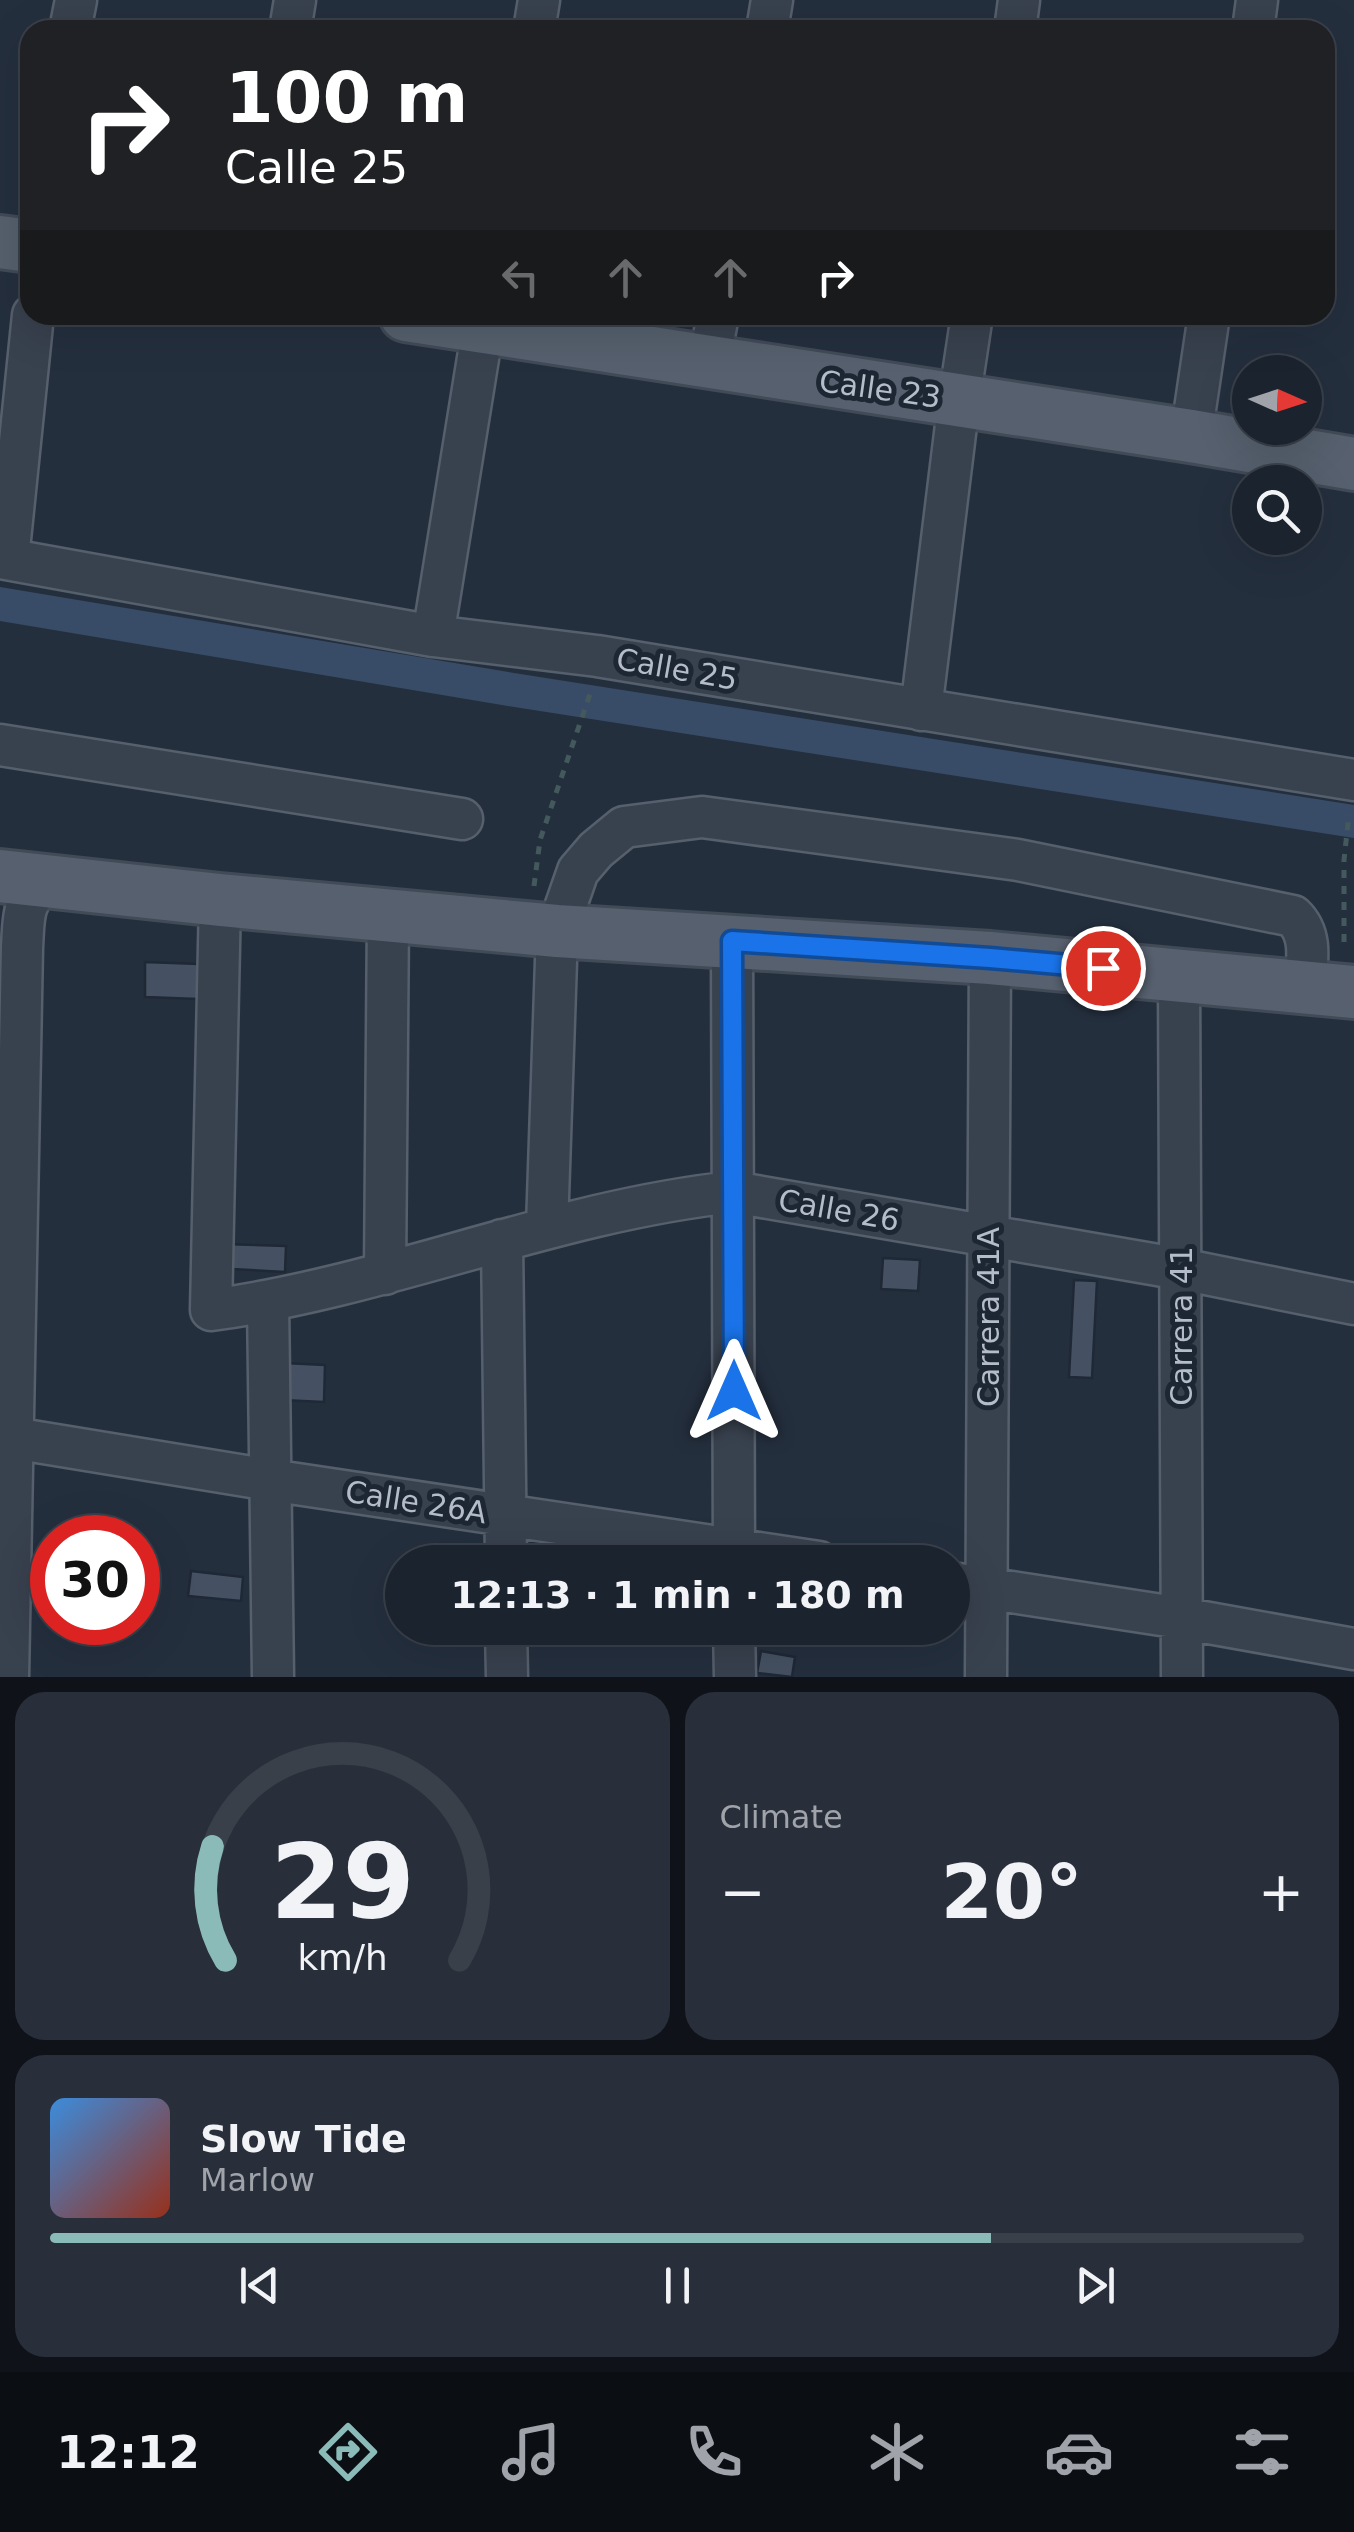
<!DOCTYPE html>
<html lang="en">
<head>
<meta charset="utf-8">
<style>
	:root { --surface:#1b232e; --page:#282f3a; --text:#f1f3f6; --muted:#a0a4aa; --line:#39404a; --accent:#8bbbb9 }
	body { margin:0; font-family:"DejaVu Sans",sans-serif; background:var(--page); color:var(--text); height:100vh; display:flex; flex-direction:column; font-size:38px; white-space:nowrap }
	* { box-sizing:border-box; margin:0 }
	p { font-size:32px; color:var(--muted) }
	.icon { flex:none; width:55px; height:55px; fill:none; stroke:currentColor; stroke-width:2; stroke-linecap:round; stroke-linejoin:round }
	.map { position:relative; height:1677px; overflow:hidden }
	.drawer { display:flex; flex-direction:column; gap:15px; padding:15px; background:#0f1319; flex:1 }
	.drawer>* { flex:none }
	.guide { position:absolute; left:20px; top:20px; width:1315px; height:305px; border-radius:30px; box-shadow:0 10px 40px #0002,0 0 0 2px var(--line); background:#202124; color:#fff; overflow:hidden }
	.needle { width:65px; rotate:93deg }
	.buttons { position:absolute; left:1232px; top:355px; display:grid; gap:20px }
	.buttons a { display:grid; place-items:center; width:90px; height:90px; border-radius:50%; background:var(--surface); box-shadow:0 10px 40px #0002,0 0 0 2px var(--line); font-size:50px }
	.speed { position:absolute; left:30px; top:1515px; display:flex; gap:20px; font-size:50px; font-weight:700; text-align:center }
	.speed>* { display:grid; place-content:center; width:130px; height:130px; border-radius:50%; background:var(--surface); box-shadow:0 10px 40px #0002,0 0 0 2px var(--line); line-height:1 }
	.speed .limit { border:15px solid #d22; background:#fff; color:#111 }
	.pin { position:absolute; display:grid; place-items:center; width:85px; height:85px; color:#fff; margin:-42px; border:5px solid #fff; border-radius:50%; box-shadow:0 2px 10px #0007 }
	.me { position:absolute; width:110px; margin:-55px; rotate:0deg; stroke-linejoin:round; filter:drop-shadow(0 0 8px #0008) }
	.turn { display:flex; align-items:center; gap:35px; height:210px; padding:0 40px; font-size:45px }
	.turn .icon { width:130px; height:130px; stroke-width:2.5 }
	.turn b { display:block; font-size:70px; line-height:85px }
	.lanes { display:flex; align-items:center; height:95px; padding:0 40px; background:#0003; justify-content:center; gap:50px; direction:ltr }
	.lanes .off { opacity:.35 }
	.big { font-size:75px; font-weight:600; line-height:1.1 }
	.drawer .card { flex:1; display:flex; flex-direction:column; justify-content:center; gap:15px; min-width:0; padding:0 35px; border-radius:30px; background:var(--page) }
	.drawer .dial { align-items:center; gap:0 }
	.dial svg { height:260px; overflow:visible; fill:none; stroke:var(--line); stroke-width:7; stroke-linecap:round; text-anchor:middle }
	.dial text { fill:var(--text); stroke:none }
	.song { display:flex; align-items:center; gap:30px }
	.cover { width:120px; height:120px; border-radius:15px; background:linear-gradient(135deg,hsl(210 70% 55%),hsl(10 70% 35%)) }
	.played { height:10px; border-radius:5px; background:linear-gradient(90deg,var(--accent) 75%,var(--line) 75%) }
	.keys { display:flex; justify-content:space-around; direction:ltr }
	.heat { display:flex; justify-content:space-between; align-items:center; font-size:55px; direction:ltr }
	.drawer .tiles { flex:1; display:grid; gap:15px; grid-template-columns:1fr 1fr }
	.card:last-child { grid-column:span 2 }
	.trip { position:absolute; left:385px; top:1545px; width:585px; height:100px; border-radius:50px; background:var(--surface); box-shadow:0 10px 40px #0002,0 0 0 2px var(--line); font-weight:600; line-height:100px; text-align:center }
	.menu { display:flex; height:160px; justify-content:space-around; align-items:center; background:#0b0e12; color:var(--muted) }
	.menu .icon { width:70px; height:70px }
	.menu .selected { color:var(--accent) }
	.menu b { font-size:45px; color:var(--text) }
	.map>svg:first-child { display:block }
	.water { fill:#394c67 }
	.building { fill:#455162; stroke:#1f2835; stroke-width:2.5 }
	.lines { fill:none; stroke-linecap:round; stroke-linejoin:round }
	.minor-casing { stroke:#565f6c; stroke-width:45 }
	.major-casing { stroke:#414a57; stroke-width:58 }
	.path { stroke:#44595c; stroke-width:5; stroke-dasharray:8 8; stroke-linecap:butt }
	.minor { stroke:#38414e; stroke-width:40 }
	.major { stroke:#56606e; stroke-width:52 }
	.route-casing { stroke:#114b97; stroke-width:25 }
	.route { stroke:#1a73e8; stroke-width:18 }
	.labels { text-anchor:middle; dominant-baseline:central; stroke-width:10; stroke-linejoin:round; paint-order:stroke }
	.street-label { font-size:30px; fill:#b4bcc9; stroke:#1d2633 }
</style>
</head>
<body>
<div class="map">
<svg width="1354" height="1677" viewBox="0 0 1354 1677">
	<rect width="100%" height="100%" fill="#242f3e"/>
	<path class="water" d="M0,587L514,673L1354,805V838L508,706L0,621Z"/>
	<path class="building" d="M145,962L199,964L198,999L145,997Z
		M223,1244L286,1246L285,1272L232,1269L221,1262Z
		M883,1258L920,1260L918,1291L881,1289Z
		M1074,1280L1097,1281L1092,1378L1069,1377Z
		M284,1363L325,1365L324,1402L282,1400Z
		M191,1571L243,1577L241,1601L188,1596Z
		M761,1651L795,1657L792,1677L757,1673Z"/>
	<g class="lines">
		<g class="minor-casing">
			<path id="minor" d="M70,30L76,0
				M290,30L295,0
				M534,30L539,0
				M767,30L772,0
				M1015,30L1019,0
				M1253,30L1257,0
				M709,363L718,315
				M1191,436L1209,315
				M0,558L433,636L597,656L1354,780
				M8,559L33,315
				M433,636L485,315
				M921,710L959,401L972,315
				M0,745L462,819
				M220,900L211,1310C388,1286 554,1211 733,1192L1181,1269L1354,1304
				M732,941L734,1562
				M1179,975L1182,1677
				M547,1227L557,931L578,871L596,850L624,827L702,817L1018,860L1293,916C1313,935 1307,961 1305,987
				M502,1240L506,1562
				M385,1274L388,915
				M268,1302L273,1677
				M13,1438L270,1480L819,1562
				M952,1583L1181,1618L1354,1649
				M506,1628L507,1677
				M734,1628L735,1677
				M8,1677L22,947C24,918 21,901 46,882
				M986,1677L990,958"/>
		</g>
		<g class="major-casing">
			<path id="major" d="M0,242L30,246
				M406,315L1191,436L1354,464
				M0,876L220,900L557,931L990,958L1354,992"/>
		</g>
		<path class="path" d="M534,886L540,840L591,691
			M1344,942V860L1349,814"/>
		<use href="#minor" class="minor"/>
		<use href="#major" class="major"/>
	</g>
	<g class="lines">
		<g class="route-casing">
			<path id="route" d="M734,1391L732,941L990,958L1103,968"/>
		</g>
		<use href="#route" class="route"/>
	</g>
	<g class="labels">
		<g class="street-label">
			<text transform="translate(880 389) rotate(8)">Calle 23</text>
			<text transform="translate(677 669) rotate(10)">Calle 25</text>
			<text transform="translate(839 1210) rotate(10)">Calle 26</text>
			<text transform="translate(988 1317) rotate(-90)">Carrera 41A</text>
			<text transform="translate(1181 1326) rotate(-90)">Carrera 41</text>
			<text transform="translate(416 1502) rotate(9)">Calle 26A</text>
		</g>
	</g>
</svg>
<div class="buttons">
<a><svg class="needle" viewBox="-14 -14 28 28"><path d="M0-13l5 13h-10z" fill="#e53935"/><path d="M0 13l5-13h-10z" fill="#a0a4aa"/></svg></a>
<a><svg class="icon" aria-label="search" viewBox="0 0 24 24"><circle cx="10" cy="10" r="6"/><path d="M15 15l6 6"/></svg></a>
</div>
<div class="speed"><div class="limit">30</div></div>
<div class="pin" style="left:1103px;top:968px;background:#d93025"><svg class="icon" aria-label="arrive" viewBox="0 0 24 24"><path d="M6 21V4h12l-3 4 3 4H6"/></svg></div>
<svg class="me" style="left:734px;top:1391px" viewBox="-20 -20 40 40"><path d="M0-17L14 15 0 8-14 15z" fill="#1a73e8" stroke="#fff" stroke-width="4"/></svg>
<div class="trip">12:13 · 1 min · 180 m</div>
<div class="guide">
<div class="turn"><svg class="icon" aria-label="right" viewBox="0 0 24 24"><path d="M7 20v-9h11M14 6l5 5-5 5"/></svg><div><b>100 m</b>Calle 25</div></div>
<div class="lanes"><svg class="icon off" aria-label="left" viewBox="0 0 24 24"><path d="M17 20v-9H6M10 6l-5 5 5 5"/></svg><svg class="icon off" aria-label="ahead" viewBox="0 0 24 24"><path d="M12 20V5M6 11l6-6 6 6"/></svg><svg class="icon off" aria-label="ahead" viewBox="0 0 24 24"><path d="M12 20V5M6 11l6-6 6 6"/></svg><svg class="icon" aria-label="right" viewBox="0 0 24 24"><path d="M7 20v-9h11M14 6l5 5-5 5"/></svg></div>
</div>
</div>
<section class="drawer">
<div class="tiles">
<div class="card dial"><svg viewBox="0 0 100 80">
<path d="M14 69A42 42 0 1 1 86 69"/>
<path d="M14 69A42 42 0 0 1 10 34" stroke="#8bbbb9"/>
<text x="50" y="56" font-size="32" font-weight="700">29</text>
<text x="50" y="72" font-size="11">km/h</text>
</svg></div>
<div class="card"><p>Climate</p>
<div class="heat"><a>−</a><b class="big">20°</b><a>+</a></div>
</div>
<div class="card">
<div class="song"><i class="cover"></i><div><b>Slow Tide</b><p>Marlow</p></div></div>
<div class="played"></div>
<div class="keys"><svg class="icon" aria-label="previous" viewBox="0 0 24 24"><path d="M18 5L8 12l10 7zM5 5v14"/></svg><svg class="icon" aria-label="pause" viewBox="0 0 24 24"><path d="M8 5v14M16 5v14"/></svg><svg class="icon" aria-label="next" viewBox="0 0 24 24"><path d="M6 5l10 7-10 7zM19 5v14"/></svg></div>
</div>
</div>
</section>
<nav class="menu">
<b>12:12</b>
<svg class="icon selected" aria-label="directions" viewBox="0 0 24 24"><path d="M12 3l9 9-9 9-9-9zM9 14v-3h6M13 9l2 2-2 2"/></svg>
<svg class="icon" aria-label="music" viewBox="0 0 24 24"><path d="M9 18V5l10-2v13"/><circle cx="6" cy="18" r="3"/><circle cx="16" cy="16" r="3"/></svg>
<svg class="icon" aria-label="phone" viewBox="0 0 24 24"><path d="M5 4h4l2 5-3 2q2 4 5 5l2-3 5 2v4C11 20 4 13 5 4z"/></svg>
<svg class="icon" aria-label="climate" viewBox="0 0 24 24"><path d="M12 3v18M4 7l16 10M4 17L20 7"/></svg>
<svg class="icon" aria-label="car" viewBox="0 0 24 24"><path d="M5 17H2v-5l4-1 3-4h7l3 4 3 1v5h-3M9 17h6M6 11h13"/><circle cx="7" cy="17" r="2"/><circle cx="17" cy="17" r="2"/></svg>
<svg class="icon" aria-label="filters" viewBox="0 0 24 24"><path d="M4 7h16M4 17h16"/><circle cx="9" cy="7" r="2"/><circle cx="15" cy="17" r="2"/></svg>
</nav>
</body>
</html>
